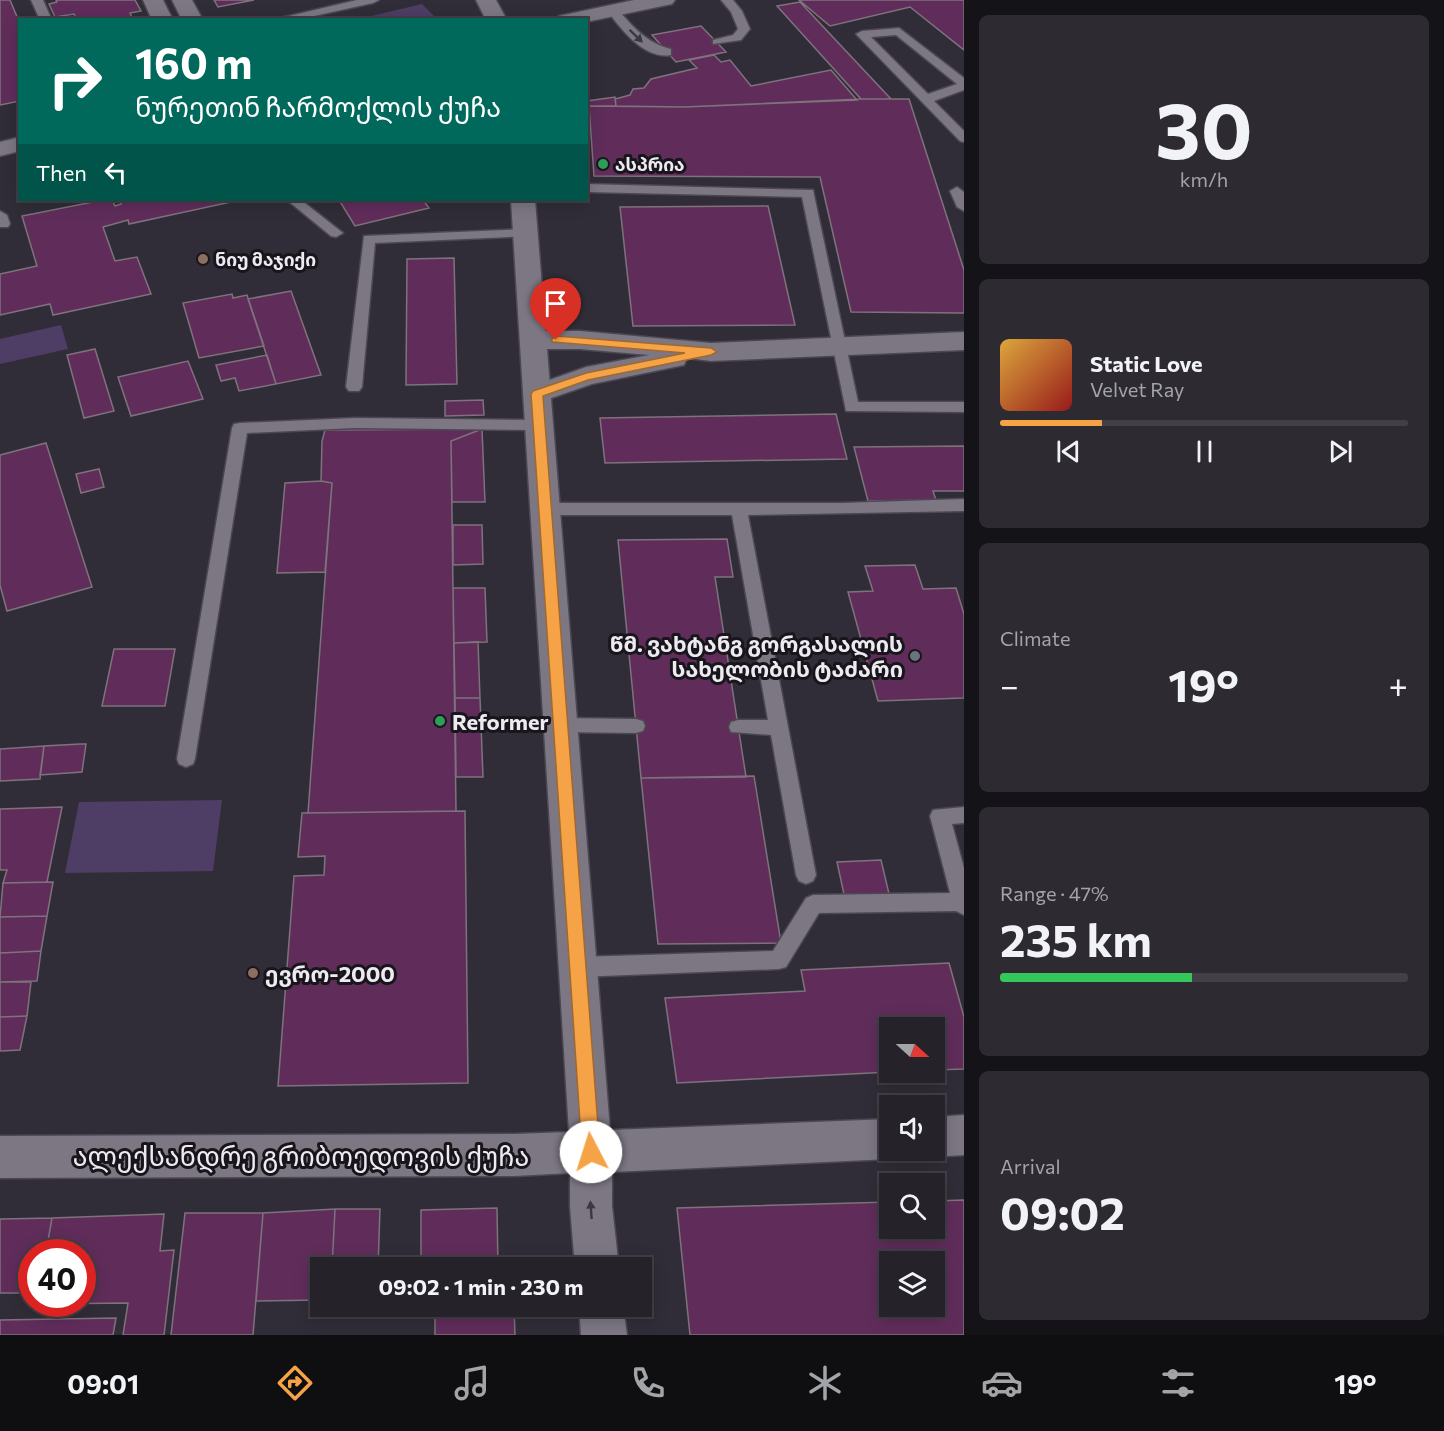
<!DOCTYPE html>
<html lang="en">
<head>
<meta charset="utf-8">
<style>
	:root { --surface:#25222a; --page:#2d2a32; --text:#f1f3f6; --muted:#a3a4a8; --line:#423f47; --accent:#f6a247 }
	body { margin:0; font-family:Commissioner,"Noto Sans Georgian",sans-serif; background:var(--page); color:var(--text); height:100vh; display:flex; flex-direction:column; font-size:22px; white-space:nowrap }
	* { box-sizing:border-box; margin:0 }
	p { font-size:20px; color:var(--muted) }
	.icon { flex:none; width:33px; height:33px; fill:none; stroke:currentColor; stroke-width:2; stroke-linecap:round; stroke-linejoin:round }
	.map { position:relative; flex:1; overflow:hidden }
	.drawer { display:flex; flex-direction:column; gap:15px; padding:15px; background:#141317; width:480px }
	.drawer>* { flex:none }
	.hud { position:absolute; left:18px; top:18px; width:570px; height:183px; border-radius:0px; box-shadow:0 3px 15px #0003,0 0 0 2px var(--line); background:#00695c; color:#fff; overflow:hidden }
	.needle { width:39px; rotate:111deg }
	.fabs { position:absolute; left:879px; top:1017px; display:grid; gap:12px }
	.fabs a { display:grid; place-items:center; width:66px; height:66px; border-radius:0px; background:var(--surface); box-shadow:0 3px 15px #0003,0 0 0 2px var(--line); font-size:30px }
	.speed { position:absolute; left:18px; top:1239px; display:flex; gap:12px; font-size:30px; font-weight:700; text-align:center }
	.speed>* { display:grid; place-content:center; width:78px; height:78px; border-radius:50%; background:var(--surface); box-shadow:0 3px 15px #0003,0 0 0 2px var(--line); line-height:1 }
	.speed .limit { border:9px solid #d22; background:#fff; color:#111 }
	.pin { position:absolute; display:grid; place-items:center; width:51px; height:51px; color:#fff; margin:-62px -26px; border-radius:50% 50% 50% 0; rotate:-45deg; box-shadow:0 0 6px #0007 }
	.pin .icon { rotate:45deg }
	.me { position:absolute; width:66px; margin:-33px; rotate:355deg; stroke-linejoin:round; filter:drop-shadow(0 0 4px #0008) }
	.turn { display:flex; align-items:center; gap:21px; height:126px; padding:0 18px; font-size:27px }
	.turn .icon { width:78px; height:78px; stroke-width:2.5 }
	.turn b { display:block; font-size:42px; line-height:51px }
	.then { display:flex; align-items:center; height:57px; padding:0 18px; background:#0003; gap:12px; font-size:22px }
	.big { font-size:45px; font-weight:700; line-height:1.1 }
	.drawer .widget { flex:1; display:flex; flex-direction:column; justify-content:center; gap:9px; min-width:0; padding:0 21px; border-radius:9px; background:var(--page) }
	.drawer .dial { align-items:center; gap:0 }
	.dial b { font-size:78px; line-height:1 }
	.song { display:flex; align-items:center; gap:18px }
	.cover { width:72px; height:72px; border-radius:9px; background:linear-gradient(135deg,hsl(40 70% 55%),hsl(0 70% 35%)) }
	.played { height:6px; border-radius:3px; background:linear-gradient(90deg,var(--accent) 25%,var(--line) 25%) }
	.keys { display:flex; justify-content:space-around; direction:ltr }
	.heat { display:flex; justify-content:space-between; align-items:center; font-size:33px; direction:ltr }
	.charge { height:9px; border-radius:4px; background:linear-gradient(90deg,#34c759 47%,var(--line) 0) }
	.trip { position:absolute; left:310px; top:1257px; width:342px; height:60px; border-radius:0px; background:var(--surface); box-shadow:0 3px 15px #0003,0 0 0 2px var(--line); font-weight:700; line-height:60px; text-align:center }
	.dock { display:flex; height:96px; justify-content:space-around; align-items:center; background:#0f0e11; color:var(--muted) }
	.dock .icon { width:42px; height:42px }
	.dock .current { color:var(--accent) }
	.dock b { font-size:27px; color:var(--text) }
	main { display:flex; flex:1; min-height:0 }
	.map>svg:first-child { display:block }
	.green { fill:#4e3d64 }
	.building { fill:#602d5b; stroke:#7e727c; stroke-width:1.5; fill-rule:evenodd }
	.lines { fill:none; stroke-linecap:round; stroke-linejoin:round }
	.lane-casing { stroke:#4c4852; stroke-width:3 }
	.street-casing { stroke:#4c4852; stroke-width:3 }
	.secondary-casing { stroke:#4c4852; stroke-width:3 }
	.lane { fill:#7c7783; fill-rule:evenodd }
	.street { fill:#7c7783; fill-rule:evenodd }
	.secondary { fill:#7c7783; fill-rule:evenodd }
	.oneway { fill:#3b383f }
	.route { fill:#f6a247; stroke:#a0692e; stroke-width:1.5 }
	.leisure-dot { fill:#2e9e5b; stroke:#18161b; stroke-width:2 }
	.education-dot { fill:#8d6e63; stroke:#18161b; stroke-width:2 }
	.worship-dot { fill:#6b7280; stroke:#18161b; stroke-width:2 }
	.labels { text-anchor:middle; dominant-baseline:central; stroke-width:6; stroke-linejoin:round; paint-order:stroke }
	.far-poi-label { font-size:18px; font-weight:bold; fill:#edeaf2; stroke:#18161b; text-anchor:start }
	.poi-label { font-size:22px; font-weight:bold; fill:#edeaf2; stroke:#18161b; text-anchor:start }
	.near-street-label { font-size:27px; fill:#edeaf2; stroke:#18161b }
</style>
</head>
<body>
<main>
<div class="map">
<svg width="964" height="1335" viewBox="0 0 964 1335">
	<rect width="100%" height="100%" fill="#312d38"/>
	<path class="green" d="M422,4L437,19H359Z
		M61,325L68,349L0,364V339Z
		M222,800L213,871L65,873L79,802Z"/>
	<path class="building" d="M0,0H10L20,24V101L0,105Z
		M56,0H135L141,11L130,13L133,20H77L74,14L55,17L49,4L57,2Z
		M214,0H254L218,7Z
		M799,0H964V50L910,7L830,26Z
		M800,2L891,99H861L777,6Z
		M701,26L726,52L676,62L652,35Z
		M714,55L721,62L730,60L751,86L831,70L857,100L684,107L616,106L615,99L630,95L633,89L644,88L651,79L697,68L689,60Z
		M615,97L616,106H587V101Z
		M861,99H909L964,270V313L851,312L820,177L594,176L589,106L684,107Z
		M103,200H112L115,206L121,204L120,200H230L231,202L129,224L128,220L103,227L115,261L137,257L151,294L53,315L50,304L0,315V274L37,266L22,216Z
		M339,200H423L429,208L355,226Z
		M768,206L795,325L633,326L620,207Z
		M454,258L457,384L406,385L407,259Z
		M291,291L321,375L276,384L248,299Z
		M232,294L233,298L247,295L264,346L199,358L183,303Z
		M95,349L114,411L84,418L67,355Z
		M267,355L276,384L239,391L235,378L221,381L216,365Z
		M188,361L203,399L131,416L118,377Z
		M483,400L484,415L445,416V401Z
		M836,414L847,459L605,463L600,418Z
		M482,429L451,441L456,811L308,813L332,483L321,481L322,441L325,430Z
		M482,429L485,502H452L451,441Z
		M46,443L92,587L7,611L0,585V455Z
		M964,446V491H933L936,500L868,501L854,447Z
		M99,469L104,487L81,493L76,474Z
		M321,481L332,483L325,572L277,573L285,483Z
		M453,525H482L483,564L453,565Z
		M727,539L733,577H715L746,777L641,778L618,540Z
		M915,565L923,589L956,588L964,614V698L878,701L848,592L873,591L865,566Z
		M453,588H485L487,642L454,643Z
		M478,642L480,698H455L454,643Z
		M114,649H175L165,706H102Z
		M455,698H480L483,777H456Z
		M80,744H86L82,772L40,775L44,746Z
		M44,746L40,779L0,781V749Z
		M754,776L781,943L658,944L641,778Z
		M62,807L47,882L3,883L7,870H0V809Z
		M465,811L468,1083L278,1086L294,876L324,875L325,856L298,857L302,813Z
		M881,860L890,898L845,899L837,862Z
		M53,882L47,916L0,917L3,883Z
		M47,916L41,951L0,953V917Z
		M41,951L37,981L0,982V953Z
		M949,963L964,1017V1069L934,1070V1028H890V1072L677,1083L665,998L805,991L801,970Z
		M0,982H31L27,1016L0,1017Z
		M27,1016L20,1050L0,1051V1017Z
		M964,1200V1335H690L677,1208L890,1202V1228H934V1201ZM890,1262H934V1306H890Z
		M497,1208L498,1268H435L436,1258H421V1210Z
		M335,1209L332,1268H321V1300L256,1301L263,1213Z
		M335,1209H380L378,1268H332Z
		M185,1213H263L253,1335H171Z
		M164,1214L160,1251L174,1250L164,1335H123L128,1303L37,1304H82V1252H46L52,1218Z
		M52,1218L46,1252H32V1293H0V1219Z
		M435,1306H514L515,1335H435Z
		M116,1318L113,1335H0V1320Z"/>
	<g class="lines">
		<g class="lane-casing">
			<path id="lane" d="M31,0H43L52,20H40Z
				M357,0H379L373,3L296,20H272Z
				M721,0H733L742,11L750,29L741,40L713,44V40L733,35L738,29L731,12Z
				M612,6L616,7C632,26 646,43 671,49V55C644,60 620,28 606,9Z
				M899,28L964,78V90L934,101L964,131V142L960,141L856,34L862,31ZM896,35L957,84L928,94L871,37Z
				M586,184L813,190L858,402H964V412L846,411L802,197L586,192Z
				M957,187L964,192V211L957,207L950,191Z
				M287,200H301L343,233L336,237L331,236Z
				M0,211L7,215L10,224L8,227H0Z
				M525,229L532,233L530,236L375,243L362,387L359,391H349L346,387L364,236Z
				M355,418L539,420L547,425L539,430L355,428L247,433L195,759L193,764L186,767L179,764L177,759L232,428L234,424L240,423Z
				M964,499V511L748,515L816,875L813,881L806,884L799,881L796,875L771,735L731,732L729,727L731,722L738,720H768L732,515H545L539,513L537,509L539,505L545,503H842Z
				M561,718L636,719L643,721L645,726L643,731L636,733L561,732L554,730L552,725L554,720Z
				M964,807V823L952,824L964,868V915L956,911L819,913L786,967L779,969L578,977L571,974L567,967L571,960L578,957L773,951L806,898L813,895L950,893L930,816L933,810Z"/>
		</g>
		<g class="street-casing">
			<path id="street" d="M476,0H496L507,20H486Z
				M533,331H580L711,343L964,332V350L711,361L687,358L684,365L592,384L537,403L527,400L523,394L527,388L586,367L649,355L580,349H533L523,346L520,340L523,334Z"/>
		</g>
		<g class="secondary-casing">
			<path id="secondary" d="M143,0H163L173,20H152Z
				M172,0H192L203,20H182Z
				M634,0H675L672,4L586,22V20H556L559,16Z
				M20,137V151L0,156V142Z
				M511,200H535L610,1130L890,1119V1150H906L905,1153L890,1159L612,1172V1206L619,1268H575L570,1206V1173L515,1176L0,1178V1136L515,1134L569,1132Z
				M964,1115V1155L934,1157L919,1151L934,1150V1117Z
				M579,1306H623L627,1335H581Z"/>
		</g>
		<use href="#lane" class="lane"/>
		<use href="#street" class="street"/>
		<use href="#secondary" class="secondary"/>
	</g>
	<defs><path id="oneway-solid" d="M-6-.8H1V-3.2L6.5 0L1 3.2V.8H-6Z" transform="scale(1.5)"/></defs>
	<g class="oneway">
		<use href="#oneway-solid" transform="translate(636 36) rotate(44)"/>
		<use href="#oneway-solid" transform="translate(591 1210) rotate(-94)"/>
	</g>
	<path class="route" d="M556,336L711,348L717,352L711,355L588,380L543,396L600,1152L597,1158L591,1160L585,1158L582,1152L531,394L533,391L586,373L685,353L553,342L551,340Z"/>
	<g class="leisure-dot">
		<circle cx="603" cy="164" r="6"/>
		<circle cx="440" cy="721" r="6"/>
	</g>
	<g class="education-dot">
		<circle cx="203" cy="259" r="6"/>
		<circle cx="253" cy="973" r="6"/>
	</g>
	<circle class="worship-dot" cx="915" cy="656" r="6"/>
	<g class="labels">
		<g class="far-poi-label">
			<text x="615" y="164">ასპრია</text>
			<text x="215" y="259">ნიუ მაჯიქი</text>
		</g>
		<g class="poi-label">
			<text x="903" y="643" text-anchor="end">წმ. ვახტანგ გორგასალის<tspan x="903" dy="25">სახელობის ტაძარი</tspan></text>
			<text x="452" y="721">Reformer</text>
			<text x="265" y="973">ევრო-2000</text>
		</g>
		<g class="near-street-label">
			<text x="301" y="1155">ალექსანდრე გრიბოედოვის ქუჩა</text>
		</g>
	</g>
</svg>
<div class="fabs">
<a><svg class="needle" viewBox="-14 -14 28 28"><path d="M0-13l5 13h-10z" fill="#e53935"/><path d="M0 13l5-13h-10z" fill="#a3a4a8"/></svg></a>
<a><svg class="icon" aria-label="sound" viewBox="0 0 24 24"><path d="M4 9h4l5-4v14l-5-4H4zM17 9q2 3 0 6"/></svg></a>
<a><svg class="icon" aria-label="search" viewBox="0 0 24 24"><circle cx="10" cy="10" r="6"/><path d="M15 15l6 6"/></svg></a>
<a><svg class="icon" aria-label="layers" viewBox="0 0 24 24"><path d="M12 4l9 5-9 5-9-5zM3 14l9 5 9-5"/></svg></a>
</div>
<div class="speed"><div class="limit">40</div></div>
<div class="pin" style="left:556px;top:340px;background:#d93025"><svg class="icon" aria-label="arrive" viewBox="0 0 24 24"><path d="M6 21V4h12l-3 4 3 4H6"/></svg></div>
<svg class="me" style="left:591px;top:1152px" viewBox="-20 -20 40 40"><circle r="19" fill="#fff"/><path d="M0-13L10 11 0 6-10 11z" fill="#f6a247"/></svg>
<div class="trip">09:02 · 1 min · 230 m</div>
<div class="hud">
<div class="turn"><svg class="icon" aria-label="right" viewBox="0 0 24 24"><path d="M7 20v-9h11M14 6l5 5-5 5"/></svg><div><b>160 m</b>ნურეთინ ჩარმოქლის ქუჩა</div></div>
<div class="then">Then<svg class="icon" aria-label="left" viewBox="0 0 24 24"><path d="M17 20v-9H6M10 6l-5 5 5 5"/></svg></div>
</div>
</div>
<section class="drawer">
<div class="widget dial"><b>30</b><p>km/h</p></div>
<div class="widget">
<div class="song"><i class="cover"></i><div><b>Static Love</b><p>Velvet Ray</p></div></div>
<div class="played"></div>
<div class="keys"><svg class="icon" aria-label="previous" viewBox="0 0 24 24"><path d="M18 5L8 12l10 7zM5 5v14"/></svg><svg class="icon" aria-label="pause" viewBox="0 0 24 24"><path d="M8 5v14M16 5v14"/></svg><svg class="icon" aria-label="next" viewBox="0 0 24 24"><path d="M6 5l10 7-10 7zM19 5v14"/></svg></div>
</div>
<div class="widget"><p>Climate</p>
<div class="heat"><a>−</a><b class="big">19°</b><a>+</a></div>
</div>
<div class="widget"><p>Range · 47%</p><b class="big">235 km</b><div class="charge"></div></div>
<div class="widget"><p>Arrival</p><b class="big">09:02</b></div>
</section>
</main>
<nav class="dock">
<b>09:01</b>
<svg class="icon current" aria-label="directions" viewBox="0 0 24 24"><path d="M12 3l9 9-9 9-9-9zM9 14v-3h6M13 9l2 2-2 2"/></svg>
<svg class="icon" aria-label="music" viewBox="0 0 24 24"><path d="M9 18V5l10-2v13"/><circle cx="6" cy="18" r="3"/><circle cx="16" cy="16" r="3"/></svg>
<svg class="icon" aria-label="phone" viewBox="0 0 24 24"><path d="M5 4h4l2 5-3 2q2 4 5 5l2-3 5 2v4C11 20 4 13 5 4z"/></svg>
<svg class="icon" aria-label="climate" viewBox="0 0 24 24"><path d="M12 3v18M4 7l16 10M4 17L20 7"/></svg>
<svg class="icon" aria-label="car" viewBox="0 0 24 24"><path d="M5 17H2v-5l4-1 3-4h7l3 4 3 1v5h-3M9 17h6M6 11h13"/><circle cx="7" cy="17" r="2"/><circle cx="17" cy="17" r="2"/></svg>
<svg class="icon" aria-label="filters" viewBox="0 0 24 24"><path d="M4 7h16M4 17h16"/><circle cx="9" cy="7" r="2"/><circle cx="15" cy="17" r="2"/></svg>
<b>19°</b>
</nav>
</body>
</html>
